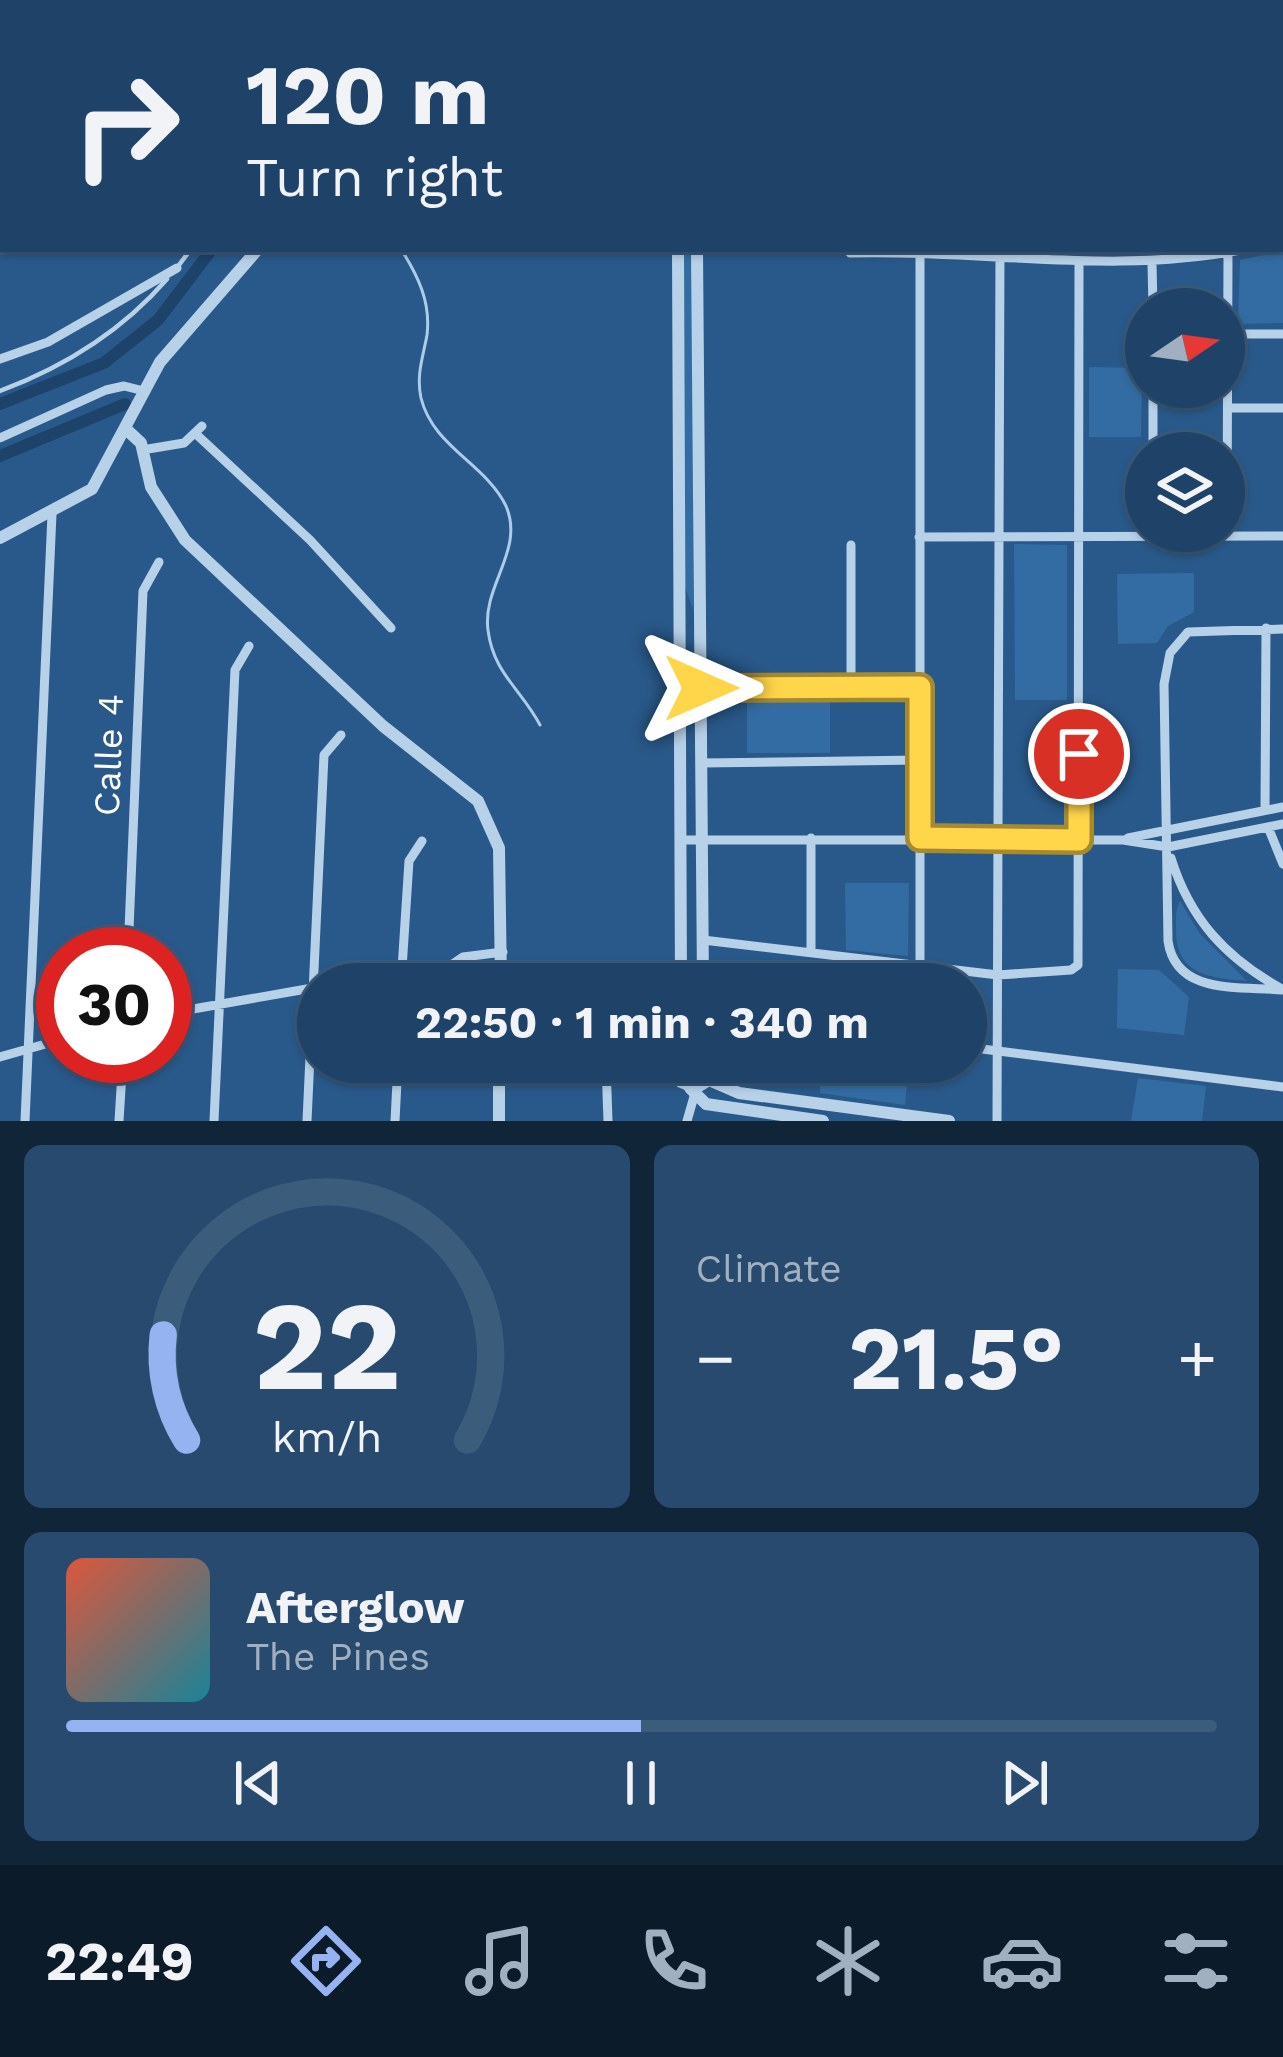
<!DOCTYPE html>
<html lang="en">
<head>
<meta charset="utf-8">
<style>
	:root { --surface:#1f4368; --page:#274a6e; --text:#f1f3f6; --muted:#a1b0c0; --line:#3c5c7c; --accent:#95b2f1 }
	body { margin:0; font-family:"Work Sans",sans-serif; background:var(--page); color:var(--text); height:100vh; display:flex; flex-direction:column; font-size:45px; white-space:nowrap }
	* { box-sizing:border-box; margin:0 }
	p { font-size:39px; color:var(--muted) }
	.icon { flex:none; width:66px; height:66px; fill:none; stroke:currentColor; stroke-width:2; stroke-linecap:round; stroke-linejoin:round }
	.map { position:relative; height:1121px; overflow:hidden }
	.sheet { display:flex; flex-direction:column; gap:24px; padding:24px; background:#112539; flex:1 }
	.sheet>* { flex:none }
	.top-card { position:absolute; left:0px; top:0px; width:1284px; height:252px; box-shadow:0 3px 9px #0004,0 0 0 3px var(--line); background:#1f4368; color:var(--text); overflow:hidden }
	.needle { width:78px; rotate:77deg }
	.buttons { position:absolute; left:1125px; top:288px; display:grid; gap:24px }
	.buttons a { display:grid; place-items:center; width:120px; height:120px; border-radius:50%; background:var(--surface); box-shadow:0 3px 9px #0004,0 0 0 3px var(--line); font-size:60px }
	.speed { position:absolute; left:36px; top:927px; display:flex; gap:24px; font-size:60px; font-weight:700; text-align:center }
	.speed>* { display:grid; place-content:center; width:156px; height:156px; border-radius:50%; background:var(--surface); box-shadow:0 3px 9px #0004,0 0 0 3px var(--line); line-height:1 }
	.speed .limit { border:18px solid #d22; background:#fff; color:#111 }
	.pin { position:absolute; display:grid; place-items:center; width:102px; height:102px; color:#fff; margin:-51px; border:6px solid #fff; border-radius:50%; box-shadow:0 3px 12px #0007 }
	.me { position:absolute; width:132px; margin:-66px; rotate:90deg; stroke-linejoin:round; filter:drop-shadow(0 0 9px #0008) }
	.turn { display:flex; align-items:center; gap:42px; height:252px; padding:0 48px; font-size:54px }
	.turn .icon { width:156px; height:156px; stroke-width:2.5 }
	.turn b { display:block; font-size:84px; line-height:102px }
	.big { font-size:90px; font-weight:700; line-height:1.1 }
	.sheet .tile { flex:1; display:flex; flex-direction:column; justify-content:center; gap:18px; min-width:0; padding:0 42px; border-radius:18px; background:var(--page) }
	.sheet .dial { align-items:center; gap:0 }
	.dial svg { height:312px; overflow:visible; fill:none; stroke:var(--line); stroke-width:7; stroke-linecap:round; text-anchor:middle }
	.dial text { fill:var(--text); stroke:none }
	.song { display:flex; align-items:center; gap:36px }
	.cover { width:144px; height:144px; border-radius:18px; background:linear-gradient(135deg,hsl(10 70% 55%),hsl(190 70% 35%)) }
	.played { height:12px; border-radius:6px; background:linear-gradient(90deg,var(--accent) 50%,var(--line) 50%) }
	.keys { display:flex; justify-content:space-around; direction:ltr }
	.heat { display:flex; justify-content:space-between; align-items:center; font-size:66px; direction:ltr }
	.sheet .tiles { flex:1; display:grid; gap:24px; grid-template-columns:1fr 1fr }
	.tile:last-child { grid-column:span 2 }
	.trip { position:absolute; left:297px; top:963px; width:690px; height:120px; border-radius:60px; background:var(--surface); box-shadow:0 3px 9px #0004,0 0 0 3px var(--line); font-weight:700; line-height:120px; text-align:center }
	.dock { display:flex; height:192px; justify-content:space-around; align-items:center; background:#0c1b2a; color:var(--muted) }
	.dock .icon { width:84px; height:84px }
	.dock .on { color:var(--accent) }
	.dock b { font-size:54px; color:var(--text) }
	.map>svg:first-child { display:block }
	.green { fill:#336ca2 }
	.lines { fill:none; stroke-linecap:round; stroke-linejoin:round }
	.stream { stroke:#accce9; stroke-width:3 }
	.canal { stroke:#1d436b; stroke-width:12 }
	.service { stroke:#b7d1e9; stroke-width:4.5 }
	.minor { stroke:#b7d1e9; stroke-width:9 }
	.tertiary { stroke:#b7d1e9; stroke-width:12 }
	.secondary { stroke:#e1ecf8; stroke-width:14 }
	.route-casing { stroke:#a68a30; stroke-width:30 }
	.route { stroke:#ffd54a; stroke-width:21 }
	.labels { text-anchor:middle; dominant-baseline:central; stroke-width:12; stroke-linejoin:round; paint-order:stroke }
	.street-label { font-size:36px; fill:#fff; stroke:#29598a }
</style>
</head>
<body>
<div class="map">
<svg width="1283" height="1121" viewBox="0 0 1283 1121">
	<rect width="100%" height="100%" fill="#29598a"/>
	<path class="green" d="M682,249H693V609L684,584Z
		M1283,251V323L1238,324L1240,260Z
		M1089,367L1142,368L1141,437H1089Z
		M1014,544L1067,545V700H1015Z
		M1194,573V612L1168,626L1157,643L1118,644L1117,574Z
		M747,695H830V753H747Z
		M845,883H909L908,956L846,950Z
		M1180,901L1200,934L1247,981C1207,978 1175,974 1176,927C1176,916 1176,908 1180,901Z
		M1118,969L1159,970L1189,997L1184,1035L1117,1028Z
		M822,1062H909L905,1105L820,1093Z
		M1138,1078L1206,1086L1202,1121H1131Z"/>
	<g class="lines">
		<path class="stream" d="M333,3L335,0
			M401,249C418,276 431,302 427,335C423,357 416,375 421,398C433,447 486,464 506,506C525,550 482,586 488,630C493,673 522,690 540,725"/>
		<path class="canal" d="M401,3L404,0
			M0,404L104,363L158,320L212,249
			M0,456L125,404"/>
		<path class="service" d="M612,3L613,0
			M813,3L814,0
			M179,265L191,249
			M0,391C64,367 122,331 167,279"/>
		<path class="minor" d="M1239,0V3
			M109,3L111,0
			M1281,161H1283
			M1281,242H1283
			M920,251V965
			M850,253C984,249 1113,276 1246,249
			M1152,264L1153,309
			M1228,334H1283
			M0,359L48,342L177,268
			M1153,387V453
			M1228,408H1283
			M196,434L310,540L391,628
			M0,438L106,390L124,386L144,391
			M142,450L184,443L202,426
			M1227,535L1228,253
			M919,537L1283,536
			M1283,629L1188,632L1170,653L1164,684L1168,941C1176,996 1240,986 1283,990
			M851,687V545
			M701,688L920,687
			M701,763L920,760
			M1265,810L1266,628
			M1268,827L1283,864
			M1128,838L1283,807
			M680,840H1123L1168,847L1283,824
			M1171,858C1190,919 1225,957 1280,988
			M703,940L998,975L1071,970L1078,965L1079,264
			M811,952V838
			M128,954L143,591L159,562
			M334,984L402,973L435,976L463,957L503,952
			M401,984L409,861L422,841
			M165,1014L318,987
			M966,1047L1283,1087
			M0,1057L63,1039
			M711,1069L727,1062
			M25,1121L52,514
			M119,1121L123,1056
			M214,1121L235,670L249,646
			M307,1121L324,755L341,735
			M395,1121L398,1062
			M608,1121L606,1064H679
			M687,1121L695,1093
			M997,1121L1000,249"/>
		<path class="tertiary" d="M0,109L3,110
			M678,249L681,984
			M697,249L703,984
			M126,429L141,443L151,487L185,540L383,726L478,801L499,848L501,984
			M0,538L92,489L160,362L258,249
			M680,1062L681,1082L696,1088L709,1080L708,1062
			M709,1080L739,1093L949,1121
			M690,1088L706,1104L823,1121
			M499,1121V1062"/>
		<path class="secondary" d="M100,0L101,3
			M1281,130H1283"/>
	</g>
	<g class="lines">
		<g class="route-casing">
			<path id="route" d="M701,688L920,687V838L1079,840V754"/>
		</g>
		<use href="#route" class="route"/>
	</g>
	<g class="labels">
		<g class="street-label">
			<text transform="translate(109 755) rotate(-88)">Calle 4</text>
		</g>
	</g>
</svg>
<div class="buttons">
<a><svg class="needle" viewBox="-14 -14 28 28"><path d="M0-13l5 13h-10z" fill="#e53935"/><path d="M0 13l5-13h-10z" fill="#a1b0c0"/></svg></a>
<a><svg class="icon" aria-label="layers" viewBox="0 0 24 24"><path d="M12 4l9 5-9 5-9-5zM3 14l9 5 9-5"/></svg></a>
</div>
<div class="speed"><div class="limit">30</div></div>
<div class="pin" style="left:1079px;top:754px;background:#d93025"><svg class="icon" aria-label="arrive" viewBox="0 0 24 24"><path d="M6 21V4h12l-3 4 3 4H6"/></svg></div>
<svg class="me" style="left:701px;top:688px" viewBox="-20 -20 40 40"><path d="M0-17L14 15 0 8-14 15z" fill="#ffd54a" stroke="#fff" stroke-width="4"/></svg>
<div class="trip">22:50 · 1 min · 340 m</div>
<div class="top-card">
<div class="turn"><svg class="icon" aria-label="right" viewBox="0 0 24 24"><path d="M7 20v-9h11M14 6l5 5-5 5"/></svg><div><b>120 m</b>Turn right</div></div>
</div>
</div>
<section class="sheet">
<div class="tiles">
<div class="tile dial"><svg viewBox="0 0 100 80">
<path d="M14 69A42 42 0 1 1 86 69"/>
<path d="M14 69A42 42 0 0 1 8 42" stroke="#95b2f1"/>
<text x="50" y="56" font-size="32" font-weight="700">22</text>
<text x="50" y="72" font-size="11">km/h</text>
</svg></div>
<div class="tile"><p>Climate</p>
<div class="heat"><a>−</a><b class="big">21.5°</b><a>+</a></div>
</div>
<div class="tile">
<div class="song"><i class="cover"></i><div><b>Afterglow</b><p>The Pines</p></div></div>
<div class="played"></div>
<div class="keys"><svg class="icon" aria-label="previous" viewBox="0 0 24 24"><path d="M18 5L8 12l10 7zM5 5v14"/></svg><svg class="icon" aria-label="pause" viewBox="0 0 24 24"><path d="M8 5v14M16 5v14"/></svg><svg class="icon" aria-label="next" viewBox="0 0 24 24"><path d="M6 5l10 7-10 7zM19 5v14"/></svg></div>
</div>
</div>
</section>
<nav class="dock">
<b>22:49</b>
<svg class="icon on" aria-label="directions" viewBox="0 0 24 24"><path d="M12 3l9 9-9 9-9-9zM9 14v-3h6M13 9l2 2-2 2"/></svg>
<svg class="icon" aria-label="music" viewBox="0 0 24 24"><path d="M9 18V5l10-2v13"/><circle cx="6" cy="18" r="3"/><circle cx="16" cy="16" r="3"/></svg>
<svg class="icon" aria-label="phone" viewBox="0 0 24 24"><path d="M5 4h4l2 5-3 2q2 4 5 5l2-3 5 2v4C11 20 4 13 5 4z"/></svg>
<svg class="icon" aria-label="climate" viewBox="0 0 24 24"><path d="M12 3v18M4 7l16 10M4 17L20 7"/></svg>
<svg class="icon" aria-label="car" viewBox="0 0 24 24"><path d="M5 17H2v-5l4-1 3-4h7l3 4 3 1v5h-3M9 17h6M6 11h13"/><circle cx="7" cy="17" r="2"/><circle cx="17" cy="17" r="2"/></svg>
<svg class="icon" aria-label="filters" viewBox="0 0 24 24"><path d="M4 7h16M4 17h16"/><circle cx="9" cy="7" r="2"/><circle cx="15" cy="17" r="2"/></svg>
</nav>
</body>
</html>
